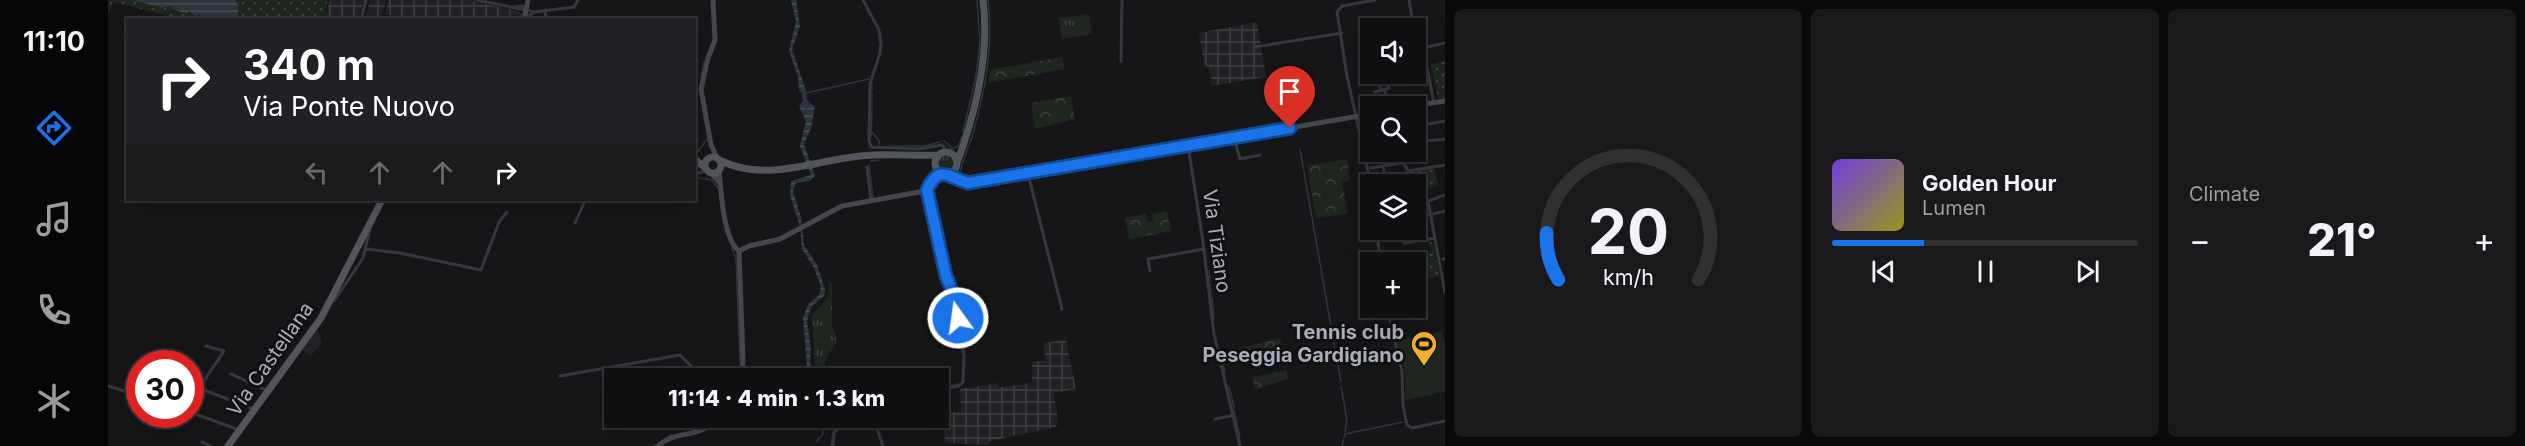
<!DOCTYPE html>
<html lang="en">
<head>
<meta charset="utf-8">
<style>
	:root { --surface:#101012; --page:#19191b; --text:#f1f3f6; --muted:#9c9d9f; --line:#303032; --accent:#1a73e8 }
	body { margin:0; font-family:Inter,sans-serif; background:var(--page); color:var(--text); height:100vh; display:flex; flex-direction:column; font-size:22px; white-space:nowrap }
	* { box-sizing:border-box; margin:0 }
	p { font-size:20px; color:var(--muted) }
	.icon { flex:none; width:33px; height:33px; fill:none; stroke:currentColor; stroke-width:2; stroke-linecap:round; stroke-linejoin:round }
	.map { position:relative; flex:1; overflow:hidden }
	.side { display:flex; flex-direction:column; gap:9px; padding:9px; background:#09090a; width:1080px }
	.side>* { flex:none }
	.guide { position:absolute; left:18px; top:18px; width:570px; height:183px; border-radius:0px; box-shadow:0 6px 24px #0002,0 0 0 2px var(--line); background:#202124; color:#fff; overflow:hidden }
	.tools { position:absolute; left:1252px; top:18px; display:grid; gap:12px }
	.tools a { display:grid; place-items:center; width:66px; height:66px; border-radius:0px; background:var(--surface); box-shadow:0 6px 24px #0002,0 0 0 2px var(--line); font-size:30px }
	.speed { position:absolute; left:18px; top:350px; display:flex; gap:12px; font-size:30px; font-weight:700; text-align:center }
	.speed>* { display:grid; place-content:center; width:78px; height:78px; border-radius:50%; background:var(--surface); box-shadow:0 6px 24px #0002,0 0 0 2px var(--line); line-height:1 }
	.speed .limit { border:9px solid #d22; background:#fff; color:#111 }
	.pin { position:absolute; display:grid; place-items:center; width:51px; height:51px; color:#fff; margin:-62px -26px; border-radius:50% 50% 50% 0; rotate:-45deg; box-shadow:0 0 6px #0007 }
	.pin .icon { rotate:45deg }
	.me { position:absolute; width:66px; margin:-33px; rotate:346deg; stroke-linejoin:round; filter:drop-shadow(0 0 4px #0008) }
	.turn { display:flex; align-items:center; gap:21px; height:126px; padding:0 18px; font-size:27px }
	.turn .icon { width:78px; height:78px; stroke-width:2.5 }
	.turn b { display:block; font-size:42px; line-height:51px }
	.lanes { display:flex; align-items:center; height:57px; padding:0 18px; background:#0003; justify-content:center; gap:30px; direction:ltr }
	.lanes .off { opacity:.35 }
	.big { font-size:45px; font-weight:800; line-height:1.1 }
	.side .tile { flex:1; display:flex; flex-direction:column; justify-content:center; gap:9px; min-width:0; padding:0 21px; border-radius:9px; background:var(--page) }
	.side .dial { align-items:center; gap:0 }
	.dial svg { height:156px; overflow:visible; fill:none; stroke:var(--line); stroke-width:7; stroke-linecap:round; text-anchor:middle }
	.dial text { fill:var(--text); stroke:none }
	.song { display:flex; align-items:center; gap:18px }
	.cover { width:72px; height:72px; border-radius:9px; background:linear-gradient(135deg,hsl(260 70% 55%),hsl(60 70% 35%)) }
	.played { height:6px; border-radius:3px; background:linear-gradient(90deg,var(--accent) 30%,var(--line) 30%) }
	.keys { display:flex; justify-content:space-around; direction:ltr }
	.heat { display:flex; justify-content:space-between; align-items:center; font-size:33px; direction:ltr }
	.side .tiles { flex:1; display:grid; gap:9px; grid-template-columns:repeat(3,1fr) }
	.trip { position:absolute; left:496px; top:368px; width:345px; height:60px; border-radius:0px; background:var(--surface); box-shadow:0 6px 24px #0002,0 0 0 2px var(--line); font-weight:800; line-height:60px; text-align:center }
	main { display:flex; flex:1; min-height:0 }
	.menu { display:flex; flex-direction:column; width:108px; justify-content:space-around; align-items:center; background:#060607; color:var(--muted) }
	.menu .icon { width:42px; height:42px }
	.menu .selected { color:var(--accent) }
	.menu b { font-size:27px; color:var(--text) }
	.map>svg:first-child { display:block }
	.built { fill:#222225 }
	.industrial { fill:url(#industrial-grid) }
	.grass { fill:url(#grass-tufts) }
	.forest { fill:url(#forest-crowns) }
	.park { fill:url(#park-dots) }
	.garden { fill:#1e261f }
	.water { fill:url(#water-rules) }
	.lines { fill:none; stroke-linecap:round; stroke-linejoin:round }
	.stream { stroke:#2c353c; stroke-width:1.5 }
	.river { stroke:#2c353c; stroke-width:4.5 }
	.street { stroke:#37383d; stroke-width:3 }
	.secondary { stroke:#45474d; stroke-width:5 }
	.primary { stroke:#53555c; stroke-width:7 }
	.route-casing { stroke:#114b97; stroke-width:15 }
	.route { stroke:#1a73e8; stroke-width:10 }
	.labels { text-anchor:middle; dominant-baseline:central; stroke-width:6; stroke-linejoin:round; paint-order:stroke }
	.street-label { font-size:20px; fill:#a8adb8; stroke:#111113 }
	.poi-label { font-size:20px; font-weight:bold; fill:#a8adb8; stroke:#111113; text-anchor:end }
</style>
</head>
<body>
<main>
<nav class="menu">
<b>11:10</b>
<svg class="icon selected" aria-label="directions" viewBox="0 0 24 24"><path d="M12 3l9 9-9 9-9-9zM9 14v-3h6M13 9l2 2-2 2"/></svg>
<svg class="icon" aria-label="music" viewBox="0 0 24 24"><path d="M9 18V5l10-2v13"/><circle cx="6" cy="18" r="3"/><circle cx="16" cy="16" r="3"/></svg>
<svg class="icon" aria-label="phone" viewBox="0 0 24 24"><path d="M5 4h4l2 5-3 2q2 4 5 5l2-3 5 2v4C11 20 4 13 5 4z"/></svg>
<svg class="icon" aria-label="climate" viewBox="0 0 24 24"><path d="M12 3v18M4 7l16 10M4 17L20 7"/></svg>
</nav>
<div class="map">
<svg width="1337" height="446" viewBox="0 0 1337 446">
	<defs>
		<pattern id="industrial-grid" width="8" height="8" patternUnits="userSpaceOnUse" patternTransform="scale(1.5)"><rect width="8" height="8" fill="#222225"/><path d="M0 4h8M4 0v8" fill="none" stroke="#3f3f43"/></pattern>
		<pattern id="grass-tufts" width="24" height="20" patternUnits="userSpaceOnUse" patternTransform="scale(1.5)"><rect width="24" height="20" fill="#1e261f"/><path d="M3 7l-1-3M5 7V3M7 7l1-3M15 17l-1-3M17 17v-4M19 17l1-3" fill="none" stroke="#3c433d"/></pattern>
		<pattern id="forest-crowns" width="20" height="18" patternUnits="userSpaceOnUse" patternTransform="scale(1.5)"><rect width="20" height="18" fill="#1e261f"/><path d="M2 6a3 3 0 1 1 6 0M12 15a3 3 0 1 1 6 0" fill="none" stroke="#3c433d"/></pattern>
		<pattern id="park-dots" width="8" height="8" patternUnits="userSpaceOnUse" patternTransform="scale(1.5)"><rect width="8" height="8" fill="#1e261f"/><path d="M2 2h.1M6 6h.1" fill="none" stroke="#3c433d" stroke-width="1.8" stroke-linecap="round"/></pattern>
		<pattern id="water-rules" width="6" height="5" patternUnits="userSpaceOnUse" patternTransform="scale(1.5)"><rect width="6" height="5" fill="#2c353c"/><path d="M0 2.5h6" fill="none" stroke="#485056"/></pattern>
	</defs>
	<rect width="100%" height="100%" fill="#161618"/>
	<path class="built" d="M209,329L214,342L203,356L193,350Z"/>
	<path class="industrial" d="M222,0H256L251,19H216Z
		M262,0H278L273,19H257Z
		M280,0H361L410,11L414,14L413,20L293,19V18L277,14Z
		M1149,22L1158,77L1104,86L1101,67L1096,65L1091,33Z
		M958,340L968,389L946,393L950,421L948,427L882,441L880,445L837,443L835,414L853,411L852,389L890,383L891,387L924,383V362L938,360L935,343Z"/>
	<path class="grass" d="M981,14L984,34L954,39L951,18Z
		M828 163a10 10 0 1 1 20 0a10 10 0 1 1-20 0Z
		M721,282L724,283V324L729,342L718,358L716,373L707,365L704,315L720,298Z"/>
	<path class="forest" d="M954,57L957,69L880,83L882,70Z
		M963,96L967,119L927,129L923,103Z
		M1239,159L1242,180L1234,182L1240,213L1208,218L1199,165Z
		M1059,211L1063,231L1021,239L1017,218L1038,213L1040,222L1045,220L1044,214Z
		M1172,338L1176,356L1134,364L1131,348Z
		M1178,370L1180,379L1146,390L1145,377Z"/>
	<path class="park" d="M0,0H220L215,20L72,19L5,2L0,15Z
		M1337,61V98L1330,99L1323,64Z
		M1326,168L1330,186L1308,190L1302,173Z
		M1321,241L1326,244L1331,276L1319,278L1315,252H1322Z"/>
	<path class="garden" d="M1334,331L1337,344V392L1297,400V373L1289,341Z"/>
	<path class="water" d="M26,0H127L131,6L129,19H95L91,14L87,16L81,11L79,14L65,9L64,6L53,8Z
		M683,0H688L692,26L684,49L699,94H697L691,91L690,77L681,51L688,22Z
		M695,101H700L707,107L703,128L696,144L707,176L702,181L688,183L685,191L693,217L696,245L709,265L717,289L716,296L703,307L699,321L703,349L702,364L712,378H707L699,367L695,317L700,305L711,295L713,287L706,268L694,249L692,227L682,195L683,181L703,175L692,146L698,121L691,106Z"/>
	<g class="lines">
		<path class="stream" d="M593,78L596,62
			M764,91V84
			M698,93L761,79
			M764,100V94
			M764,110V102
			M764,132L771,141V145
			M855,132L868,76L872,42L869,0
			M763,137L764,112
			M836,141L845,149L850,146L855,135
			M780,146H816L832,142
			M1192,149L1227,349
			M589,153L599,139
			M763,161L770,160
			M761,165L765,197
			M586,177L604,180L610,188
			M859,179L852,172C855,159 860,149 864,137C877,92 886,47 880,0
			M816,194L819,195L835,270
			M624,248L628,258L629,286
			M1101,271L1102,281
			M835,273L844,294
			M1102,284L1103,295
			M629,287L632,361
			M1104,298L1106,318
			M849,312L854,354
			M1228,355L1233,382
			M1115,363L1117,372
			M1121,386L1126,407
			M1233,386L1239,421L1237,432
			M837,387L850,384
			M1126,410L1132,438
			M730,426L736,417
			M708,441L713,437L722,417
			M546,446L563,435
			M723,446L725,432
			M1234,446L1237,434L1295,422"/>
		<path class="river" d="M695,89L698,107"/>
		<path class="street" d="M369,0L427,12
			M755,0L771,30L773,44L772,53L762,84L761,140L763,147L809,149L835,145L838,153
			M1301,0L1306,28
			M404,7L414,6L418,9
			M437,10L438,20
			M418,17L427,12L466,7L470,0
			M253,20L258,0
			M1291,28L1305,26
			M1257,35L1263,34
			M1308,40L1319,68L1326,103
			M1147,47L1234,33
			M1310,49L1337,43
			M1013,61L1014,0
			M1271,79L1273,91
			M1292,85L1322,80
			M1277,90L1279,106
			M1267,92L1281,88L1280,79
			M1261,115L1263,128
			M1308,126L1337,121
			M1308,131L1310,141
			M1126,138L1132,159L1152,155
			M1308,142L1337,139
			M1080,145L1095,242L1106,334L1132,446
			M1275,166L1279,184
			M586,167L590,173L598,171
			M759,167L763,200
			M1263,168L1293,163L1297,165L1300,171
			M920,174L954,309
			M1263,184L1239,76L1229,12L1234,6L1267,0
			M1302,184L1300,171L1337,165
			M819,190L838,276L850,307L856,354L855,382L851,386L831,389
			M1337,195L1320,201L1337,293
			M325,200L330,201
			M1308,218L1337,211
			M467,223L477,201L496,200
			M1268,230L1273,262
			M1294,232L1296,243L1327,238
			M1252,241L1269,237
			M258,249L292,253L373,270L391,222L399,212
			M1335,259H1337
			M1042,271L1040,259L1096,249
			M226,301L255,258L262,229
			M1279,308L1294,372L1295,405L1299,425L1304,428L1337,421
			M123,374L160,391
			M452,376L572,355L595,378
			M0,386L32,396
			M91,388L145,409
			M82,402L116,351L98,346
			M82,412L131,430
			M765,417L775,446
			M1107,419L1126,415
			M94,442L102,446
			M725,446L726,433L739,417"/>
		<path class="secondary" d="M605,0L607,40L600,58L593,89L603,145L609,158
			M416,20L420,0
			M1303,106L1337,101
			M847,168L851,178
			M611,170C613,190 615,239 631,251
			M604,174L611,182
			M839,174L860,183L1263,114
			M823,181L835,173
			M631,251L641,246L672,239L734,206L817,191L821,188L828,167
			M631,251L635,360L633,378
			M550,446C570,428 592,441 609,417"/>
		<path class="primary" d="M827 163a11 11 0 1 1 22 0a11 11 0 1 1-22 0Z
			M597 165a8 8 0 1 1 16 0a8 8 0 1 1-16 0Z
			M586,158L597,168
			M611,160C658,183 704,161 752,156C779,153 804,156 831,155
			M849,163C868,112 882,55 875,0
			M120,446L213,318L274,200"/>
	</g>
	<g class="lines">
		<g class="route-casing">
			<path id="route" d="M850,318L849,303L838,276L819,190C831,164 840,177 860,183L1182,128"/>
		</g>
		<use href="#route" class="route"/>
	</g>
	<defs>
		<g id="stadium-pin" transform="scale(1.35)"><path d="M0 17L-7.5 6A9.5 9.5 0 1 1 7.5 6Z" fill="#f2b134" stroke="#111113"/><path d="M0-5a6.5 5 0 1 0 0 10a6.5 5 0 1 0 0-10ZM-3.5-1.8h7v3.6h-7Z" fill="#111"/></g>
	</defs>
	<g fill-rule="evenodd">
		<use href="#stadium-pin" x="1316" y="344"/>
	</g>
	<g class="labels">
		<g class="street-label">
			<text transform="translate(1109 241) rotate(82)">Via Tiziano</text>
			<text transform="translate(162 359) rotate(-55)">Via Castellana</text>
		</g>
		<g class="poi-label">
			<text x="1296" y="332">Tennis club<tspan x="1296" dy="23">Peseggia Gardigiano</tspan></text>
		</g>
	</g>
</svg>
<div class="tools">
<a><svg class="icon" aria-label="sound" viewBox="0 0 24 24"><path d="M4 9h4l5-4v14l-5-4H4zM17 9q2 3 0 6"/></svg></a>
<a><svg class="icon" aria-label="search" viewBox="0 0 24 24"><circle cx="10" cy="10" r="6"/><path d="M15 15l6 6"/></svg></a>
<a><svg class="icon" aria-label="layers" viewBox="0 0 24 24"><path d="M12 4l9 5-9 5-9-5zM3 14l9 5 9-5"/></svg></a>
<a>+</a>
</div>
<div class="speed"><div class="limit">30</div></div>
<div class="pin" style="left:1182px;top:128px;background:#d93025"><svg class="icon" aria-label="arrive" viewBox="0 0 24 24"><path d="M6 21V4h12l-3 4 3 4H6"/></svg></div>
<svg class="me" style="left:850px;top:318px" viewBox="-20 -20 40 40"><circle r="17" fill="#1a73e8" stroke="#fff" stroke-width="3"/><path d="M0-11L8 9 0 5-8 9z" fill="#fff"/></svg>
<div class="trip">11:14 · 4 min · 1.3 km</div>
<div class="guide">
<div class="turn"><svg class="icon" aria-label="right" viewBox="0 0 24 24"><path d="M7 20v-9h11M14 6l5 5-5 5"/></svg><div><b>340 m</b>Via Ponte Nuovo</div></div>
<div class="lanes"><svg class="icon off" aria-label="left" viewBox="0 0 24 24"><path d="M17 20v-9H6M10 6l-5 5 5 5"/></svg><svg class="icon off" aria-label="ahead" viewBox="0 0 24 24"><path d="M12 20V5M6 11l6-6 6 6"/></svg><svg class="icon off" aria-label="ahead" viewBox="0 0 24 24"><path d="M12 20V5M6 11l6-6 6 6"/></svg><svg class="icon" aria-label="right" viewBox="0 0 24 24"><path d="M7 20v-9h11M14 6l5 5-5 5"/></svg></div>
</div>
</div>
<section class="side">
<div class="tiles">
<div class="tile dial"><svg viewBox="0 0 100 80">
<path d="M14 69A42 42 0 1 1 86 69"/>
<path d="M14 69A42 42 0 0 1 8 45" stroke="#1a73e8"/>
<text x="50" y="56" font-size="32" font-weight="700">20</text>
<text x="50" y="72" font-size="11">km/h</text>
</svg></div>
<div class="tile">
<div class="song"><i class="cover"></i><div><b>Golden Hour</b><p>Lumen</p></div></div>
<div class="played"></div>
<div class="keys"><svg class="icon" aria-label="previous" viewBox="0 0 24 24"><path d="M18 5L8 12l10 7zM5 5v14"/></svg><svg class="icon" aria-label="pause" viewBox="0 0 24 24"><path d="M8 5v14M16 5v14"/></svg><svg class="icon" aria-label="next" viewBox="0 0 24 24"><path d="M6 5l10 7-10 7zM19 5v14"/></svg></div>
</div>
<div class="tile"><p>Climate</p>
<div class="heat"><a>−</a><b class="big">21°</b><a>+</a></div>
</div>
</div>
</section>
</main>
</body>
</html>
